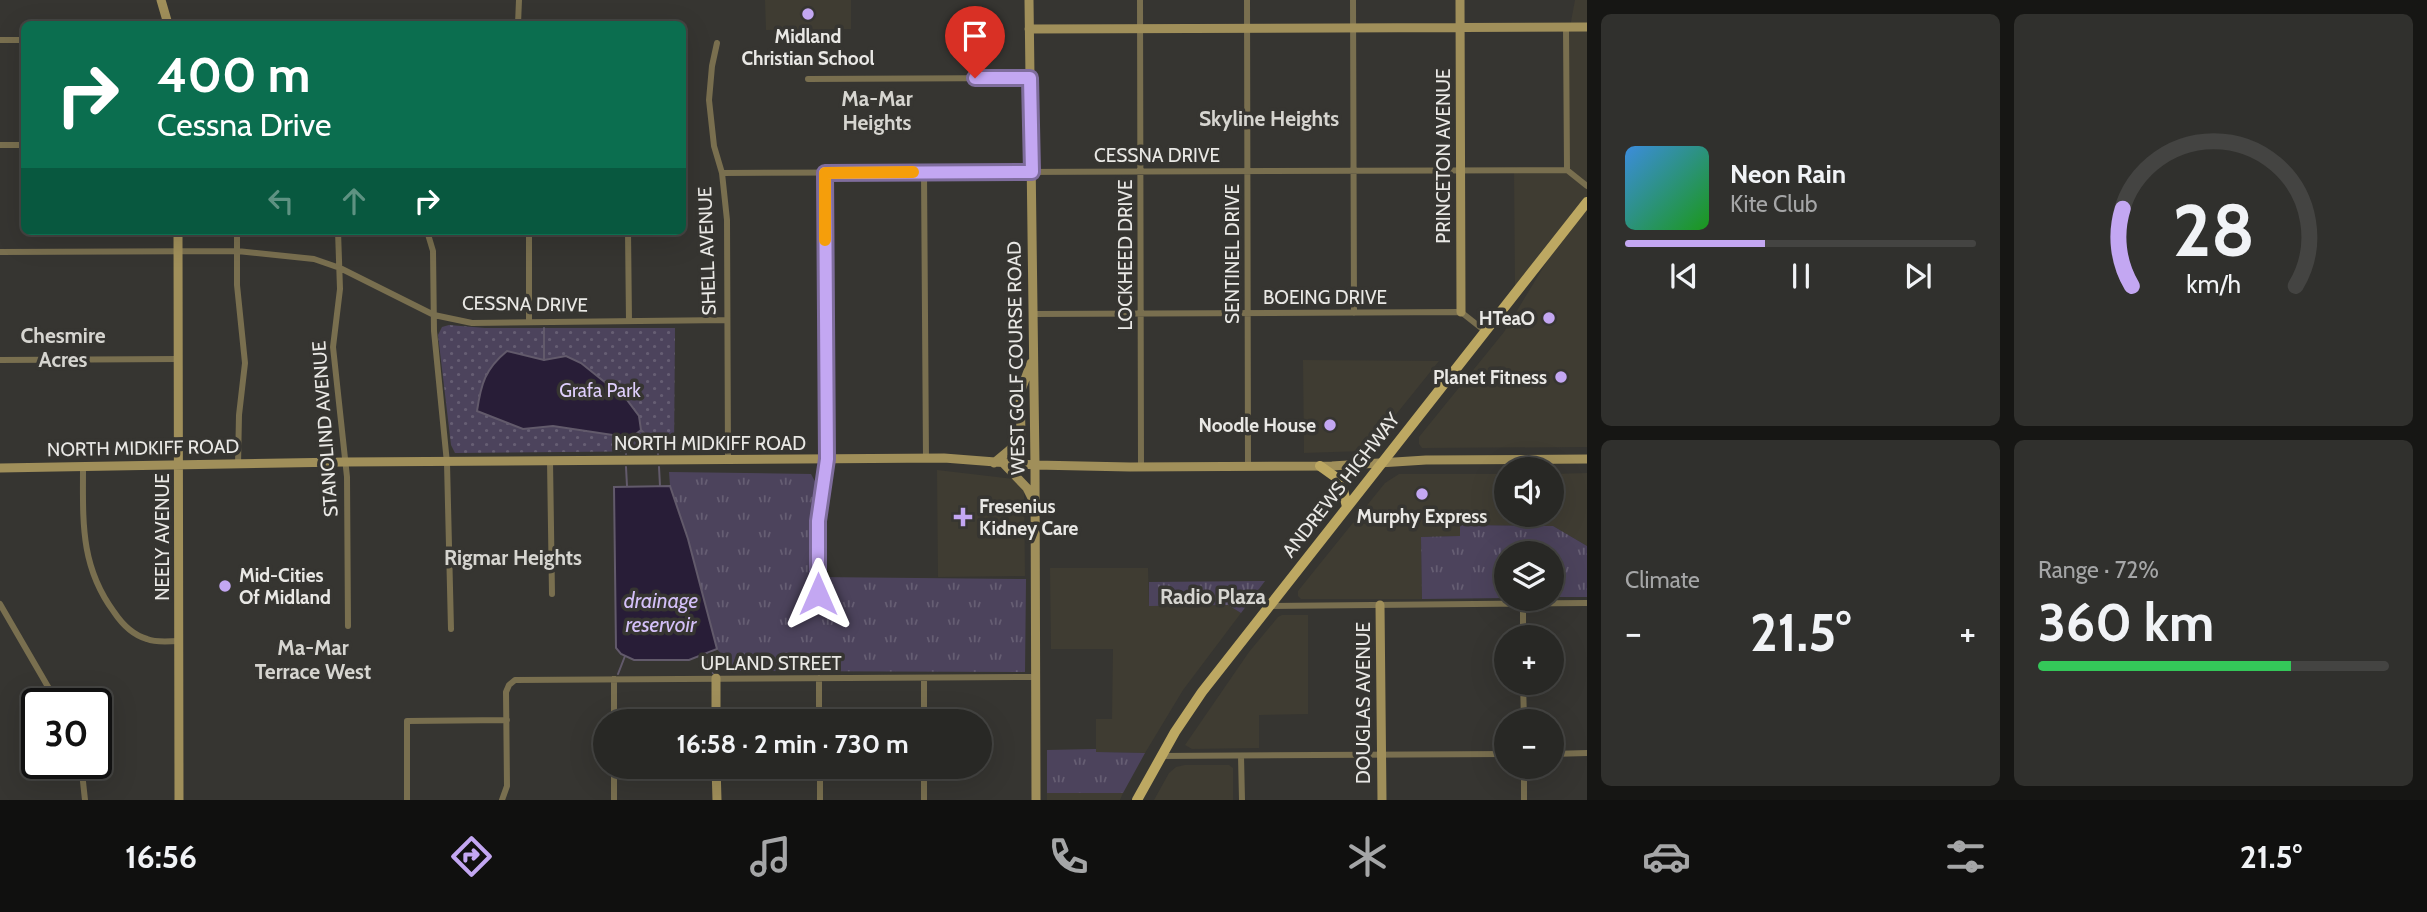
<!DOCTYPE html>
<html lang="en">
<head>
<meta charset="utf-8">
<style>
	:root { --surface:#282825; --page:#30302d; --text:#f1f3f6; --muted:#a5a6a7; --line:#444442; --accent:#c3a7f2 }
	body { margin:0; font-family:Cabin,sans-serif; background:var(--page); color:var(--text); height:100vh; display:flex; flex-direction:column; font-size:26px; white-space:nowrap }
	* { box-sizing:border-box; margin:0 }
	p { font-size:23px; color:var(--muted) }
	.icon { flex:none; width:38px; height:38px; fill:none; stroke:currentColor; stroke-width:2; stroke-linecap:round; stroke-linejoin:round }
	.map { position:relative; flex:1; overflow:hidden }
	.sheet { display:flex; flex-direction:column; gap:14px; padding:14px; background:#161614; width:840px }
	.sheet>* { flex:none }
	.guide { position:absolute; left:21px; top:21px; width:665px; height:214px; border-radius:10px; box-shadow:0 7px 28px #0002,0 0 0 2px var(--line); background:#0b6e4f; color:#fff; overflow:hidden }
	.fabs { position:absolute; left:1494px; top:457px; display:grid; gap:14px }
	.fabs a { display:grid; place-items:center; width:70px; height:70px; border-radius:50%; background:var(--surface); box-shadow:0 7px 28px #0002,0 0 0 2px var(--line); font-size:35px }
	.speed { position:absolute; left:21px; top:688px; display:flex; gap:14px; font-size:35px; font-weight:700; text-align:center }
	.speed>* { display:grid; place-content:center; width:91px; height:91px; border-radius:50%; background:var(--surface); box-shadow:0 7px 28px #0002,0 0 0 2px var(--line); line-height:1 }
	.speed .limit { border:4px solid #111; border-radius:10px; background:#fff; color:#111 }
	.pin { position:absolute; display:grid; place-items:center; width:60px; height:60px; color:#fff; margin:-72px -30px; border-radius:50% 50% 50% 0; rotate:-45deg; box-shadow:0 0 7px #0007 }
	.pin .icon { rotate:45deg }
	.me { position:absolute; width:77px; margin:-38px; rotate:0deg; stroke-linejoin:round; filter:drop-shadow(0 0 5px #0008) }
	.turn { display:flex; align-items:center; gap:24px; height:147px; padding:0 21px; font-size:32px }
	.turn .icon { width:91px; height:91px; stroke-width:2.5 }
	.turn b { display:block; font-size:49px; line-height:60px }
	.lanes { display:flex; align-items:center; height:66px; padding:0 21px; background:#0003; justify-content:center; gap:35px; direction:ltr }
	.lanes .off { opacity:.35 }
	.big { font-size:52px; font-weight:700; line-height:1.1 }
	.sheet .card { flex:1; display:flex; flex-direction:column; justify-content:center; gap:10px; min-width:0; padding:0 24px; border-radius:10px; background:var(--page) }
	.sheet .dial { align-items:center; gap:0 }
	.dial svg { height:182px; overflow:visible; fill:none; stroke:var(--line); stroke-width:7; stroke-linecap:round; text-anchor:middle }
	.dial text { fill:var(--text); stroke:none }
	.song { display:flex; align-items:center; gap:21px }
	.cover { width:84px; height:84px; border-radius:10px; background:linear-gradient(135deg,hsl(210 70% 55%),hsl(120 70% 35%)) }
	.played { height:7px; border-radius:4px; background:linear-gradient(90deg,var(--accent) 40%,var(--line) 40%) }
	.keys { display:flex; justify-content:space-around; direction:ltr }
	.heat { display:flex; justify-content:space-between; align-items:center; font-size:38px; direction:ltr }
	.charge { height:10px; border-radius:5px; background:linear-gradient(90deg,#34c759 72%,var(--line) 0) }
	.sheet .tiles { flex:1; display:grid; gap:14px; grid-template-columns:repeat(2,1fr) }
	.trip { position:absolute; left:593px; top:709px; width:399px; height:70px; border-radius:35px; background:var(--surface); box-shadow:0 7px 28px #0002,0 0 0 2px var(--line); font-weight:700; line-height:70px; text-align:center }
	.tab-bar { display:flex; height:112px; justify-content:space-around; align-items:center; background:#10100f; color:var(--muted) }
	.tab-bar .icon { width:49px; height:49px }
	.tab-bar .selected { color:var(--accent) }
	.tab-bar b { font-size:32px; color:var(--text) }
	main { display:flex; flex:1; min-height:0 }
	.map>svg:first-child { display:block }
	.built { fill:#3f3c32 }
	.grass { fill:url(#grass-tufts) }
	.park { fill:url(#park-dots) }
	.water { fill:#281d37; stroke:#625a6b; stroke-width:2 }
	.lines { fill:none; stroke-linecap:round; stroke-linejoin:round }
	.stream { stroke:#625a6b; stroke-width:2 }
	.street { stroke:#796f4f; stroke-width:6 }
	.secondary { stroke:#a08f5a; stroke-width:9 }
	.primary { stroke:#bda862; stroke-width:10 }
	.route-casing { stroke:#7f6d9d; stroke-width:18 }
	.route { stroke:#c3a7f2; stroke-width:12 }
	.slow { stroke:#f59e0b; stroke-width:12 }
	.poi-dot { fill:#c3a7f2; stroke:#363531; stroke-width:2.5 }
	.labels { text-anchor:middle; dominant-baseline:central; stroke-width:7; stroke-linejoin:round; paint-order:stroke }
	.poi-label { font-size:19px; font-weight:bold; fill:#e9e8e5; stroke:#363531; text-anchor:end }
	.street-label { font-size:19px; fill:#e9e8e5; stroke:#363531 }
	.park-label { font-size:19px; fill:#decefb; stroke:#363531 }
	.neighbourhood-label { font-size:21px; font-weight:bold; fill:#d6d5d0; stroke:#363531 }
	.water-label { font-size:21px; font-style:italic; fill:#d4c0f8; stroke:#363531 }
</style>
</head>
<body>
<main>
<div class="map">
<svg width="1587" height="800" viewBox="0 0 1587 800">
	<defs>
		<pattern id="grass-tufts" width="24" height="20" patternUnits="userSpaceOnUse" patternTransform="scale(1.75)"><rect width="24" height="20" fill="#4c435c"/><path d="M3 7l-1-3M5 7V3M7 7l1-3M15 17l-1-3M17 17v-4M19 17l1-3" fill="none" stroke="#665e73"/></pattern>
		<pattern id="park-dots" width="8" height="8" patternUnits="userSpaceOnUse" patternTransform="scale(1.75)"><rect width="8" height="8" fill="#4c435c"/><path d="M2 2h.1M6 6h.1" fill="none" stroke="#665e73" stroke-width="1.8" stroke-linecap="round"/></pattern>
	</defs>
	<rect width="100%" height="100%" fill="#363531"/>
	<path class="built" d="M765,0H851V29L766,30Z
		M1575,0H1587V447L1422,448L1419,444V437L1504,332L1572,220L1515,289L1514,170L1567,169V27H1570Z
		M1303,360L1439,361L1369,448L1363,451L1304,453Z
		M937,470L1014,479L1024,487L1025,576L938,577Z
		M1587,473V546L1553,526L1460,525V536L1421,537L1422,599H1301L1298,596V591L1385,483L1399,474H1507V514H1552V474Z
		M1050,568H1148L1149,606L1228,605L1241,613L1183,690L1145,753L1096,752V719H1112L1113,649H1051Z
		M1282,615H1308V714L1259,715V748L1192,749L1185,745L1249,652L1278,617Z
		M1185,765H1229L1233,768V800H1154L1169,773L1176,767Z
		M1047,793H1123L1120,800H1047Z"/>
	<path class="grass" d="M669,472L811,474L818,487L814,523L815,577L1026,579L1025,672L735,671L717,649L670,486Z
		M1460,525L1553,526L1587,546V597H1552V553H1507V598L1422,599L1421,537L1460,536Z
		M1265,581L1241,613L1228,605L1149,606V582Z
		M1096,749V752L1145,753L1123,793H1047V750Z"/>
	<path class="park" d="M449,325L485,328H675L674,451L455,453L451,445L438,335L442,327Z"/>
	<path class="water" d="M507,351L544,360L566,356L581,363L627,400L639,416L641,430L632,437H626L553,426L523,429L477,411C481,384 485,369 507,351Z
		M670,486L688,539L717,649L689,660H634L621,654L616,648L614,487Z"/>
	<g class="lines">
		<path class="stream" d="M544,328V360
			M641,430L644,433
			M626,437V441
			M649,439L658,449V454
			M626,449V454
			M626,467L627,486
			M659,467L660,486
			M704,654L713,673
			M618,674L625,656"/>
		<path class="street" d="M1140,0L1141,467
			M1247,0L1248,466
			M1353,0L1354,313
			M518,24L519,0
			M1566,27L1567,170
			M0,40H24
			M717,43L712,66L709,100L714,146L722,173L727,220L728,460
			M808,79L1030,78
			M0,145H24
			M924,172L926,459
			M722,173L1567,170L1587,186
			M237,231V285L245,363L239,415L238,465
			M338,231L340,289L333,347L347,477L348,626
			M427,231L433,251L434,331L447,463L451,629
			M529,231V322
			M628,231L629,321
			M0,252L237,251L314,259L340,268L434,315L472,323L727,320
			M1033,314L1461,312L1485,331
			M0,360L179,359
			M550,461L552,594
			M83,467C83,521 80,566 114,612C122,624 133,635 147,639C157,643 169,641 179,641
			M818,594V521L827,459L825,173
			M0,604L58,704
			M1523,604V637
			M1270,606L1587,603
			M819,678V721
			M924,678V721
			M614,679V721
			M1523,682L1524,721
			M1552,754L1587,753
			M1161,756L1507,754
			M1241,756L1242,800
			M81,763L85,800
			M614,766V800
			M820,766V800
			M924,766V800
			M1524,766V800
			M407,800V721L507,720
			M502,800L507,786L506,692L509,685L515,680L1036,677"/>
		<path class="secondary" d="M161,0L168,24
			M1029,0L1035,465L1036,800
			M1460,0L1461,312
			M1029,29L1587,27
			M178,231L179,800
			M994,463L1018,443L1021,433L1020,393L1031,363
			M1004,464L1027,488L1033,500
			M0,468L344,462L944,458L1035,465L1130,467L1332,466L1426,460L1587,459
			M1380,605L1382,800
			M716,678V721
			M716,766L717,800"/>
		<path class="primary" d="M1320,466L1341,481L1347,507
			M1137,800L1175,732L1202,692L1587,202"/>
	</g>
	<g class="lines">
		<g class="route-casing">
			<path id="route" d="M818,594V521L827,459L825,173L1032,172L1030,78H975"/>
		</g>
		<use href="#route" class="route"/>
		<path class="slow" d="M825,240V173L913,172"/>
	</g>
	<g class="poi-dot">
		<circle cx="808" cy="14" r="7"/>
		<circle cx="1549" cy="318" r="7"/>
		<circle cx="1561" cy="377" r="7"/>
		<circle cx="1330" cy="425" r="7"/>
		<circle cx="1422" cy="494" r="7"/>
		<path d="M959.5 506.5h7v7h7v7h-7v7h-7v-7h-7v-7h7z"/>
		<circle cx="225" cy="586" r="7"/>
	</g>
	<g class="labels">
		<g class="poi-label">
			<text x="808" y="36" text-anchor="middle">Midland<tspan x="808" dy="22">Christian School</tspan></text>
			<text x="1535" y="318">HTeaO</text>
			<text x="1547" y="377">Planet Fitness</text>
			<text x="1316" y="425">Noodle House</text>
			<text x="979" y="506" text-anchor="start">Fresenius<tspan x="979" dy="22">Kidney Care</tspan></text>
			<text x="1422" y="516" text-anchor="middle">Murphy Express</text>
			<text x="239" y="575" text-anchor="start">Mid-Cities<tspan x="239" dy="22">Of Midland</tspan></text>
		</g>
		<g class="street-label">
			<text x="1157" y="155">CESSNA DRIVE</text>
			<text transform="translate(1443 156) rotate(-90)">PRINCETON AVENUE</text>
			<text transform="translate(707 251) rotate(-92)">SHELL AVENUE</text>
			<text transform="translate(1232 254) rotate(-90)">SENTINEL DRIVE</text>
			<text transform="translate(1125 255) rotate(-90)">LOCKHEED DRIVE</text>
			<text x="1325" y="297">BOEING DRIVE</text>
			<text transform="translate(525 304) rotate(1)">CESSNA DRIVE</text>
			<text transform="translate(1016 358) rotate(-91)">WEST GOLF COURSE ROAD</text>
			<text transform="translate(325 429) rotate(-94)">STANOLIND AVENUE</text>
			<text x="710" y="443">NORTH MIDKIFF ROAD</text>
			<text transform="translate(143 448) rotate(-1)">NORTH MIDKIFF ROAD</text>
			<text transform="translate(1341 485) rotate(-52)">ANDREWS HIGHWAY</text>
			<text transform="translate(162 537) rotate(-90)">NEELY AVENUE</text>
			<text x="771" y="663">UPLAND STREET</text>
			<text transform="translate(1363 703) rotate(-90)">DOUGLAS AVENUE</text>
		</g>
		<g class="park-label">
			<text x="600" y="390">Grafa Park</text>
		</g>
		<g class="neighbourhood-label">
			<text x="877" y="98">Ma-Mar<tspan x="877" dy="24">Heights</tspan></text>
			<text x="1269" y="118">Skyline Heights</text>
			<text x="63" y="335">Chesmire<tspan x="63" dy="24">Acres</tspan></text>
			<text x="513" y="557">Rigmar Heights</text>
			<text x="1213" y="596">Radio Plaza</text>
			<text x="313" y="647">Ma-Mar<tspan x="313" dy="24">Terrace West</tspan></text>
		</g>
		<g class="water-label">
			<text x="661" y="600">drainage<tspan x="661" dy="24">reservoir</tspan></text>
		</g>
	</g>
</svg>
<div class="fabs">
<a><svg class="icon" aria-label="sound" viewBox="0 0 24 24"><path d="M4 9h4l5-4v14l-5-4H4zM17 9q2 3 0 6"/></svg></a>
<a><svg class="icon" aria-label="layers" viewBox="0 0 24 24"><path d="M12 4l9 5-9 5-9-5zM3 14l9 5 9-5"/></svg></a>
<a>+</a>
<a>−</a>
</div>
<div class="speed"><div class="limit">30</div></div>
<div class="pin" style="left:975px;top:78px;background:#d93025"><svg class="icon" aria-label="arrive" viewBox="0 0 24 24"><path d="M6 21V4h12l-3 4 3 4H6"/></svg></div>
<svg class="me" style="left:818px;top:594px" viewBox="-20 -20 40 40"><path d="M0-17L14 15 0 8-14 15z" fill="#c3a7f2" stroke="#fff" stroke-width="4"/></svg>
<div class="trip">16:58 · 2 min · 730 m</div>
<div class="guide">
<div class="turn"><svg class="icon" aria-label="right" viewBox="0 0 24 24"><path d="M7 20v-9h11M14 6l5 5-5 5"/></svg><div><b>400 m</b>Cessna Drive</div></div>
<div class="lanes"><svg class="icon off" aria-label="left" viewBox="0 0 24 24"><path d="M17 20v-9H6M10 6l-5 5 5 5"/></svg><svg class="icon off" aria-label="ahead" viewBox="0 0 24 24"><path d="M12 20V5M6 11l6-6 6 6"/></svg><svg class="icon" aria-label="right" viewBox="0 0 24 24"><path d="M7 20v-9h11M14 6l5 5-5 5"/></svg></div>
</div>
</div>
<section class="sheet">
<div class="tiles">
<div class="card">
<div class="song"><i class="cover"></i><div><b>Neon Rain</b><p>Kite Club</p></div></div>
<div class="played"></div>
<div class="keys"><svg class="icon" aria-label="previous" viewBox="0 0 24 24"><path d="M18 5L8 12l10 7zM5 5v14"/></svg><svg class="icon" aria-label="pause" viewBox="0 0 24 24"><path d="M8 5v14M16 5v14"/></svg><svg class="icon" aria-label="next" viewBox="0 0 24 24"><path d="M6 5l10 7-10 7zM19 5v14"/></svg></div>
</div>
<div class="card dial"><svg viewBox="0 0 100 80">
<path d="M14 69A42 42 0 1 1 86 69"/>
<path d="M14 69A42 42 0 0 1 10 35" stroke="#c3a7f2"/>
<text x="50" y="56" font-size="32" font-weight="700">28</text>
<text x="50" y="72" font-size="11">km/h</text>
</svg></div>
<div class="card"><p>Climate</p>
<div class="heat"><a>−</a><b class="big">21.5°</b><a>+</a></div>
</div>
<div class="card"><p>Range · 72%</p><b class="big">360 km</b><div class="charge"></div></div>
</div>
</section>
</main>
<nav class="tab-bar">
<b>16:56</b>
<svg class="icon selected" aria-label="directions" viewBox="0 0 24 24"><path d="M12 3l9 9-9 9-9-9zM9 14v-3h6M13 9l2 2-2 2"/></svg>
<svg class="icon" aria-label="music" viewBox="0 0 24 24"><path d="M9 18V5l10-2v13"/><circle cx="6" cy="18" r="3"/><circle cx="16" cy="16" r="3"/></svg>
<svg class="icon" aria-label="phone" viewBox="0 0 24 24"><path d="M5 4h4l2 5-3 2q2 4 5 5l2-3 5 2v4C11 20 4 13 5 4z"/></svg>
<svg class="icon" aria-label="climate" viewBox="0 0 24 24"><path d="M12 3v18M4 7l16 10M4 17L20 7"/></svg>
<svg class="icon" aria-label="car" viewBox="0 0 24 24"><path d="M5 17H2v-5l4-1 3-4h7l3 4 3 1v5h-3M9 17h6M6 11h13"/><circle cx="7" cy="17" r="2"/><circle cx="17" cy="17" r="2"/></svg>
<svg class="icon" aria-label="filters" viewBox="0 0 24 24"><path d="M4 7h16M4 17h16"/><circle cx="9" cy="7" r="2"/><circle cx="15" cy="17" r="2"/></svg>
<b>21.5°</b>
</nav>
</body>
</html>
